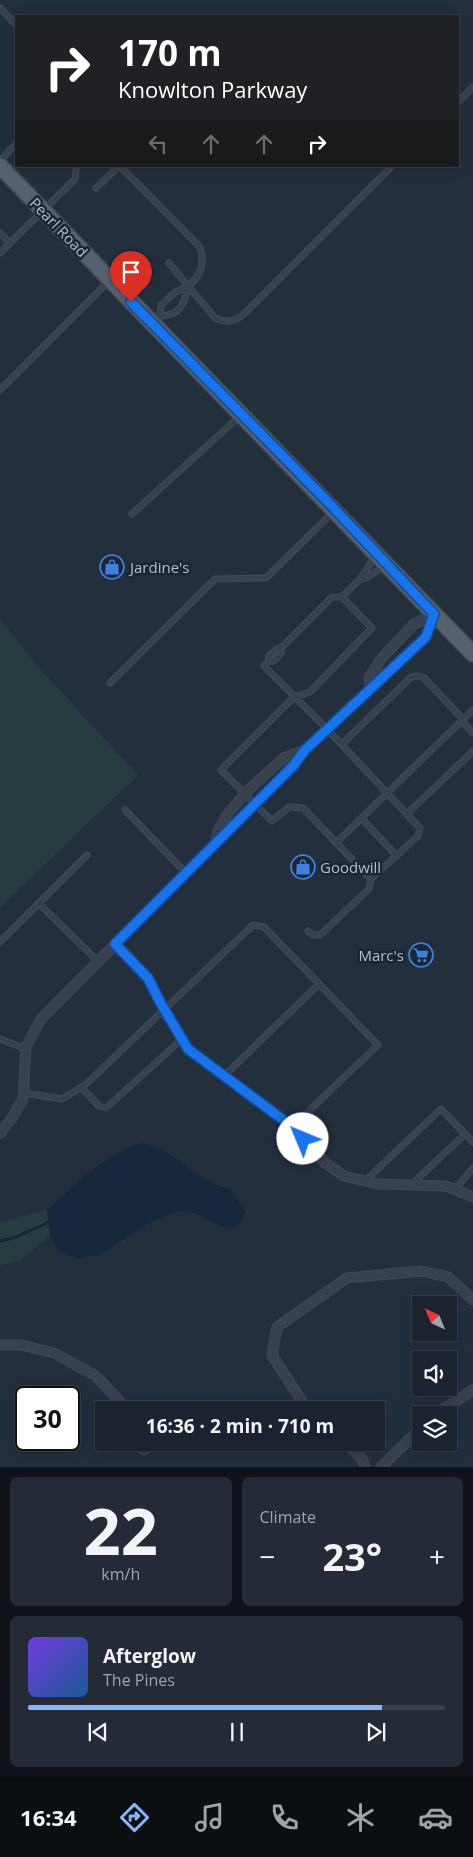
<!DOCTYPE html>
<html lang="en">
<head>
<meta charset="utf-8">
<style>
	:root { --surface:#1b232e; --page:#242b36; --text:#f1f3f6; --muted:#a0a4aa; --line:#39404a; --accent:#8ab4f8 }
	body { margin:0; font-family:"Open Sans",sans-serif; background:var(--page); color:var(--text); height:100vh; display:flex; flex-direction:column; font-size:19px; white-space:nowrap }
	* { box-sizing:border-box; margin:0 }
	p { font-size:16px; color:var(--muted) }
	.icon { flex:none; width:28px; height:28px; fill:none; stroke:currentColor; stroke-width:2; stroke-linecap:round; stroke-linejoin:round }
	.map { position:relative; height:1467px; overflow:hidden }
	.details { display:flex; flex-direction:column; gap:10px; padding:10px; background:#0f1319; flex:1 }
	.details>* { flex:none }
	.hud { position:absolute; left:15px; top:15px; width:444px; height:152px; border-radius:0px; box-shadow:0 2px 12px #0003,0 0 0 1px var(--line); background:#202124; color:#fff; overflow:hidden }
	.needle { width:32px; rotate:316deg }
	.fabs { position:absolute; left:412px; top:1296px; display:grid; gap:10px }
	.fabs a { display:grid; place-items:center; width:45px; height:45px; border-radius:0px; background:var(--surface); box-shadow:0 2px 12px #0003,0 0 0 1px var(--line); font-size:25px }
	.speed { position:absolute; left:15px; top:1386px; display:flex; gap:10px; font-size:25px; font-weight:700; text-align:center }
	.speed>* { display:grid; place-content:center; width:65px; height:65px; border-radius:50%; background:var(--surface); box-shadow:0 2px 12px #0003,0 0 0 1px var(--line); line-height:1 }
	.speed .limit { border:2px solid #111; border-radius:8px; background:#fff; color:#111 }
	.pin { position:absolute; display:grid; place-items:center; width:42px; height:42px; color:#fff; margin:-51px -21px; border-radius:50% 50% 50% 0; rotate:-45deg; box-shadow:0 0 5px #0007 }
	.pin .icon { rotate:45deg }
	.me { position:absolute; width:55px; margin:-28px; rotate:315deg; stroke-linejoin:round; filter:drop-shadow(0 0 4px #0008) }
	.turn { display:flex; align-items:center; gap:18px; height:105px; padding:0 20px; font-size:22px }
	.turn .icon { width:65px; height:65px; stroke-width:2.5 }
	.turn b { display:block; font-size:35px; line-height:42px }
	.lanes { display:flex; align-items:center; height:48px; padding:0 20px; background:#0003; justify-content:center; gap:25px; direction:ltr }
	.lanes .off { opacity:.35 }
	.big { font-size:38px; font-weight:700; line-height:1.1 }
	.details .card { flex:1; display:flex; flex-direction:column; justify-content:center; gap:8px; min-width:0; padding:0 18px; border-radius:8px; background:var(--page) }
	.details .dial { align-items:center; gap:0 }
	.dial b { font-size:65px; line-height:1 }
	.song { display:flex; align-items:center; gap:15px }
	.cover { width:60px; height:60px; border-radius:8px; background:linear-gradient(135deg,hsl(260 70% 55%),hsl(210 70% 35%)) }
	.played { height:5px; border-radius:2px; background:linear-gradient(90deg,var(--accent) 85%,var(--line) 85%) }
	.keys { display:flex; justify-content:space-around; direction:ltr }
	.heat { display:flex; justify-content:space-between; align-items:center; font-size:28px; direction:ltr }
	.details .tiles { flex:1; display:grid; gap:10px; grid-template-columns:1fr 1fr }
	.card:last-child { grid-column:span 2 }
	.trip { position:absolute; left:95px; top:1401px; width:290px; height:50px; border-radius:0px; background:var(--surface); box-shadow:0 2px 12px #0003,0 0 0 1px var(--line); font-weight:700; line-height:50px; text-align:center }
	.dock { display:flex; height:80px; justify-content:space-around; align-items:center; background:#0b0e12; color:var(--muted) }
	.dock .icon { width:35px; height:35px }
	.dock .on { color:var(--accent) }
	.dock b { font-size:22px; color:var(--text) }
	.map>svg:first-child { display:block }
	.green { fill:#263c3f }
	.water { fill:#17263c }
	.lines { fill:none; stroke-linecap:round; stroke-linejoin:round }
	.stream { stroke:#17263c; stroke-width:3 }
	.lane-casing { stroke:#414a57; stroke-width:7 }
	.street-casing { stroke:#414a57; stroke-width:11 }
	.primary-casing { stroke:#414a57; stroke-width:18 }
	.lane { stroke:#38414e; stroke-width:4.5 }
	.street { stroke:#38414e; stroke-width:9 }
	.primary { stroke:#56606e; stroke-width:15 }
	.route-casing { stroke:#114b97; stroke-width:12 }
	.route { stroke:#1a73e8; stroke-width:9 }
	.labels { text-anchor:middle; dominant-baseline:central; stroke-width:5; stroke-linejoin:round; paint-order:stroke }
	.street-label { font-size:15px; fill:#b4bcc9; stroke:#1d2633 }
	.poi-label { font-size:15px; fill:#b4bcc9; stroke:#1d2633; text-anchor:start }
</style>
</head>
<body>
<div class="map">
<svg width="473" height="1467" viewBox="0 0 473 1467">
	<rect width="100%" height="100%" fill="#242f3e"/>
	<path class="green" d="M0,619L40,669L138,775L0,908Z
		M47,1210L50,1235L19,1261L0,1265V1222Z"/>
	<path class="water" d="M142,1143C149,1145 158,1148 164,1151C188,1164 202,1183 230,1189L246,1212L240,1223L231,1228L215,1224L195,1213L178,1211L148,1224L99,1255L77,1258L58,1251L50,1235L47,1210C74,1185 107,1153 142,1143Z"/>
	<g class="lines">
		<path class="stream" d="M0,1241L16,1237L49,1222"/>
		<g class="lane-casing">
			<path id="lane" d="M0,8L16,25
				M458,102L473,87
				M0,161L16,144
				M120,166L199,246C206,261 201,277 187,287C183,289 179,290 176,292C171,295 166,301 161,305L160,316
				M96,188L119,166
				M0,233L10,243
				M0,253L75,179L76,170
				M169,263L215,318C227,323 234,322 244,314L392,166
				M158,317C163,315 166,316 171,314C183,310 186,297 188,286
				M0,390L109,281
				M132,514L240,416
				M360,579L366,578L383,567
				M281,648V653L274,661H269L264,666L327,729L387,793L473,710
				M269,661V656L277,649L281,648L332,597H342
				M110,683L215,579L266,578L332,513
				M462,721L473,733
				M342,744L411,677L418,676L424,678L463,719
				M125,810L186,873
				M407,814L473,751
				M361,818L397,856
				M336,843L387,793L420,828L418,836L371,879
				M38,903L98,961
				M308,931L313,935H320L369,889L371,879L303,808L289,807L272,821L221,770L294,697L310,692L372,628L342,597L360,579L374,558
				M0,942L87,855
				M0,1039L26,1049
				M224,1076L319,984
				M81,1087L99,1106L106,1108L181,1040
				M24,1093L62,1099L85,1085L253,925L264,927L378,1045L292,1127
				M465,1134L473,1142
				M366,1180L441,1109L465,1134L412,1184
				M455,1189L473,1168"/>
		</g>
		<g class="street-casing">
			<path id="street" d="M371,688L369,678L381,659L414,624L434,615
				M215,845L218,831L227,815L247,791L284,758L305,750
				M115,943L148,978L160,1002L188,1049L291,1125L324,1162L344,1176L377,1184L446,1186L473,1197
				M0,1133L12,1118L23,1099L26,1047L41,1019L294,765L305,750L426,637L434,615
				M0,1345H21L54,1353L96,1376L123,1405L125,1410
				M311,1410L303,1403L272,1355L277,1327L347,1278L421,1271L448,1277L473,1300
				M434,1415L473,1390
				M140,1442L144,1450
				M345,1442L362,1459L365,1467
				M381,1467L421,1428"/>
		</g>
		<g class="primary-casing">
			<path id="primary" d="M0,166L473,654"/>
		</g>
		<use href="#lane" class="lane"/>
		<use href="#street" class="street"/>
		<use href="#primary" class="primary"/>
	</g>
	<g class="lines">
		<g class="route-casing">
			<path id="route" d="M131,302L328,502L434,614L426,637L305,750L294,765L115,944L148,978L160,1002L188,1049L290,1125L303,1139"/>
		</g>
		<use href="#route" class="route"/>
	</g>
	<defs>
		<g id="shop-ring" transform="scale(1.25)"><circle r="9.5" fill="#1d2633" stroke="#3f7fe0" stroke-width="1.5"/><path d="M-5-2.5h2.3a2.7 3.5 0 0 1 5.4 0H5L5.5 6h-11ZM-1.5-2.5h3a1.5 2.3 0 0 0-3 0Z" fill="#3f7fe0"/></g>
		<g id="supermarket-ring" transform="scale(1.25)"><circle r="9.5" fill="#1d2633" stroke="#3f7fe0" stroke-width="1.5"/><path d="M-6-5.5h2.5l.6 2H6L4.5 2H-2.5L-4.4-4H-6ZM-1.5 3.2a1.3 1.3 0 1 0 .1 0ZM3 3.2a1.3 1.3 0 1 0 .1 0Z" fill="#3f7fe0"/></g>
	</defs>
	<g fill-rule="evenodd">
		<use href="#shop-ring" x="112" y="567"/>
		<use href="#shop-ring" x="303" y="867"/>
		<use href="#supermarket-ring" x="421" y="955"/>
	</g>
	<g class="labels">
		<g class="street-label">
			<text transform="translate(59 227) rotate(46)">Pearl Road</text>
		</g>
		<g class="poi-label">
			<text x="130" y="567">Jardine's</text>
			<text x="320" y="867">Goodwill</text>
			<text x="404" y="955" text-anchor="end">Marc's</text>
		</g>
	</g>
</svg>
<div class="fabs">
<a><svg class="needle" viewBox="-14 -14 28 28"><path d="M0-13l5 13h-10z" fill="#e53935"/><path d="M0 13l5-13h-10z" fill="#a0a4aa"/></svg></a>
<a><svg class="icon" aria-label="sound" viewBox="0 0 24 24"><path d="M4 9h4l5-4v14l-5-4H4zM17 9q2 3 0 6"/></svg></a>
<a><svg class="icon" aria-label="layers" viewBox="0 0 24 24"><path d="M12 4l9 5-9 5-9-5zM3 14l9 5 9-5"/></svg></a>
</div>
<div class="speed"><div class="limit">30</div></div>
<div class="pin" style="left:131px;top:302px;background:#d93025"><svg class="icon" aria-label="arrive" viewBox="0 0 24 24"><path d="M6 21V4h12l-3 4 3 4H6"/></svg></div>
<svg class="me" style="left:303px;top:1139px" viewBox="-20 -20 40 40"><circle r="19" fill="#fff"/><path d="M0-13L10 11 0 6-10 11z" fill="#1a73e8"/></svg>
<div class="trip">16:36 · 2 min · 710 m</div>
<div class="hud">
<div class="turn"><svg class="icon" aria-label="right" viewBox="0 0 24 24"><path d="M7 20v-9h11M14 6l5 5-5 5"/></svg><div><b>170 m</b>Knowlton Parkway</div></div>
<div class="lanes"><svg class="icon off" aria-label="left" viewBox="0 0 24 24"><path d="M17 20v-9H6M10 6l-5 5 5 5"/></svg><svg class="icon off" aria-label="ahead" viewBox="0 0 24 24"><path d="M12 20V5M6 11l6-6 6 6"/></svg><svg class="icon off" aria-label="ahead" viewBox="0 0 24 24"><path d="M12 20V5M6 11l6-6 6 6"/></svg><svg class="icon" aria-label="right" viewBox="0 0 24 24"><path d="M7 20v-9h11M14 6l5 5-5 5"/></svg></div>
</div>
</div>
<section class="details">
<div class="tiles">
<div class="card dial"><b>22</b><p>km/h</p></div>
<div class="card"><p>Climate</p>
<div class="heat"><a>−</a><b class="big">23°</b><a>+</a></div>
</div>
<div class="card">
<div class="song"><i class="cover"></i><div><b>Afterglow</b><p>The Pines</p></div></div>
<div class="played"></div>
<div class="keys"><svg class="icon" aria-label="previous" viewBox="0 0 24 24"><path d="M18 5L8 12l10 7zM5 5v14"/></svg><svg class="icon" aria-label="pause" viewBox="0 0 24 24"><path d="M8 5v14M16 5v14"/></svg><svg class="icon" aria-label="next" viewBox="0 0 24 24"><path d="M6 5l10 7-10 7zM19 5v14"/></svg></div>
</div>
</div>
</section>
<nav class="dock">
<b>16:34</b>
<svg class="icon on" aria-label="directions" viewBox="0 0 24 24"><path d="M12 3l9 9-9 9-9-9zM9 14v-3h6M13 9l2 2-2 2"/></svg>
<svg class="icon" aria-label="music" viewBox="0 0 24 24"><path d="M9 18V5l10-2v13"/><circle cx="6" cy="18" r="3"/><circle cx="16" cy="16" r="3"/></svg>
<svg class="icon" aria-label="phone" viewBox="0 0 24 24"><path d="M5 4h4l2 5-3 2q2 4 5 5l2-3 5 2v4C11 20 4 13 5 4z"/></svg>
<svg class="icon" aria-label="climate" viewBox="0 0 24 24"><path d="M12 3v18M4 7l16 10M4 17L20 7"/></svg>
<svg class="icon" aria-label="car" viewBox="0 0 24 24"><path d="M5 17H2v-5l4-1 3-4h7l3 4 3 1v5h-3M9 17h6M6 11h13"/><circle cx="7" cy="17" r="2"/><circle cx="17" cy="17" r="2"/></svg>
</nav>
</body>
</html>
